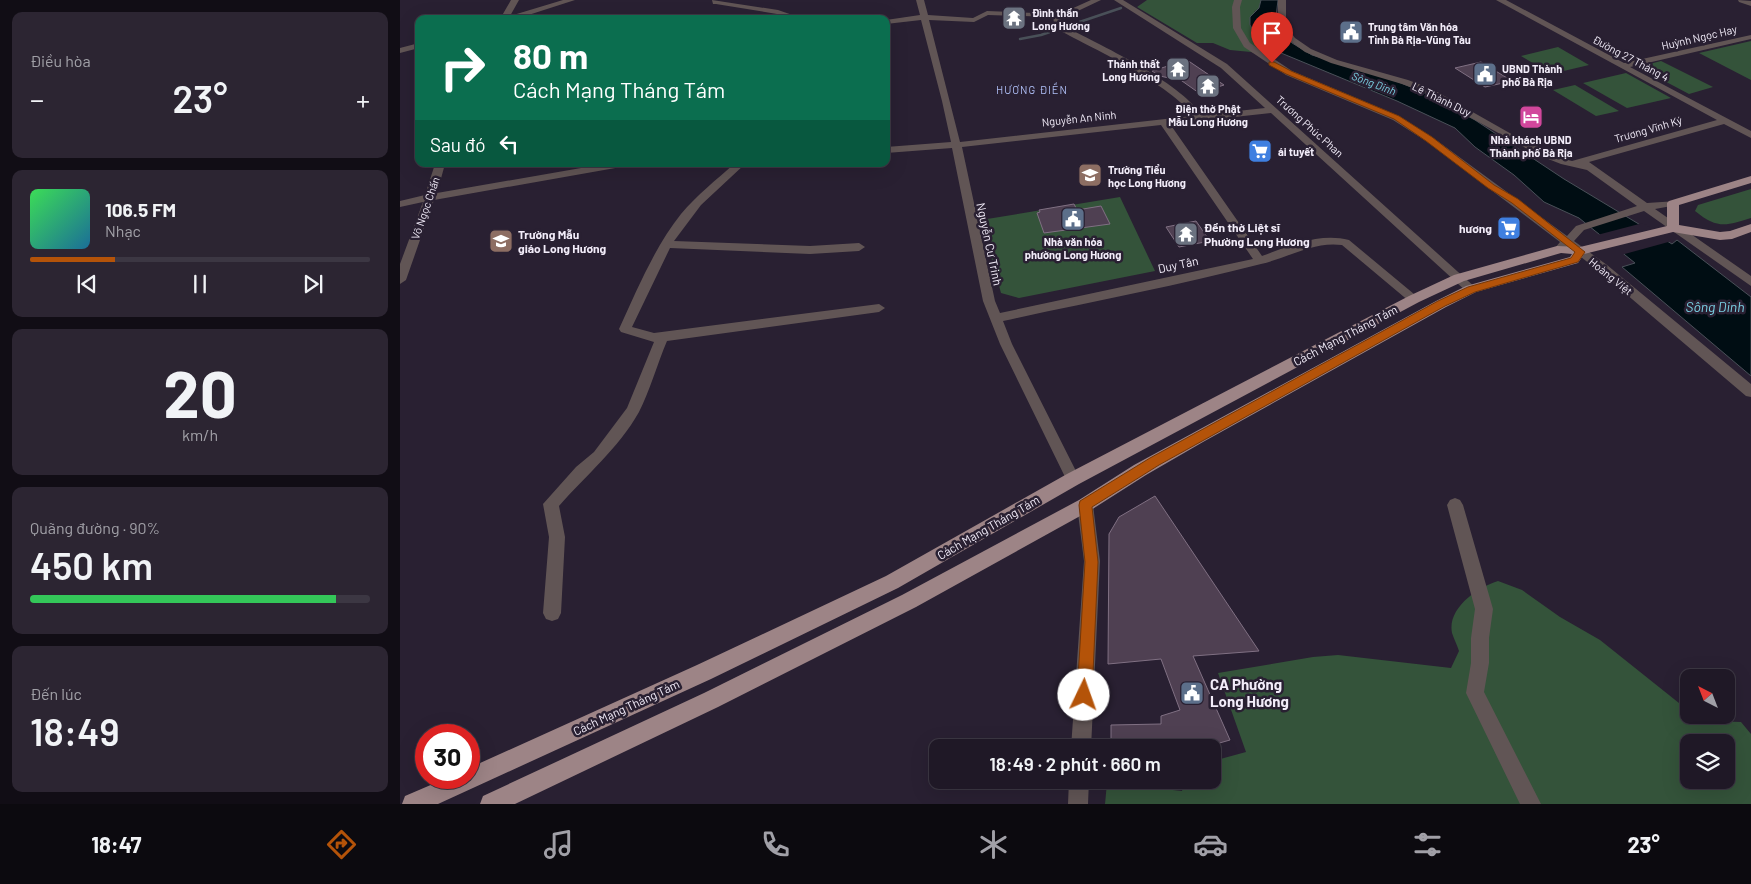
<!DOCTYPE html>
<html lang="vi">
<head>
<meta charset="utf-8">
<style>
	:root { --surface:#1f1826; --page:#2c2532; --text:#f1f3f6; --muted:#a1a0a7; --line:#3c3743; --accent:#b45309 }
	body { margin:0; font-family:Barlow,sans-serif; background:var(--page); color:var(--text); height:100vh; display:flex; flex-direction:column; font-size:19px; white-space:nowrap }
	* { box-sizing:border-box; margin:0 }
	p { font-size:16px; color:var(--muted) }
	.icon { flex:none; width:28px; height:28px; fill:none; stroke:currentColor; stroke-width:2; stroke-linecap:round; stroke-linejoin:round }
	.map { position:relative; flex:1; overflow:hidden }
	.drawer { display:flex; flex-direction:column; gap:12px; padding:12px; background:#110d15; width:400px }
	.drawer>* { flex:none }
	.guide { position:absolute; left:15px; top:15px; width:475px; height:152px; border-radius:10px; box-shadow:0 5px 20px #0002,0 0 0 1px var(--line); background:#0b6e4f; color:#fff; overflow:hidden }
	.needle { width:32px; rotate:318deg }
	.fabs { position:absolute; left:1280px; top:669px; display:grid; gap:10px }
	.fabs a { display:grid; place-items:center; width:55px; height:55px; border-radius:10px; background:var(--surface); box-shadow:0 5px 20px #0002,0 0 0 1px var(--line); font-size:25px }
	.speed { position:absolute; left:15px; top:724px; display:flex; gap:10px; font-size:25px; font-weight:700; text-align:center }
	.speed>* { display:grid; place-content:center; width:65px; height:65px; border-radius:50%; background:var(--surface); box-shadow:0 5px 20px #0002,0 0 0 1px var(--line); line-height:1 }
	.speed .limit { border:8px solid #d22; background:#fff; color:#111 }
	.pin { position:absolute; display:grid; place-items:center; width:42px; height:42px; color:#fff; margin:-51px -21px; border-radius:50% 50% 50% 0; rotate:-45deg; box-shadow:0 0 5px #0007 }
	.pin .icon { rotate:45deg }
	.me { position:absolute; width:55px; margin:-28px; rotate:3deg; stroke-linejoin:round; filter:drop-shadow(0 0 4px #0008) }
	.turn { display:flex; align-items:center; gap:18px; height:105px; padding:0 15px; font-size:22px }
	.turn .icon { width:65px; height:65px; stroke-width:2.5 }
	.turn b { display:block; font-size:35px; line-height:42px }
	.then { display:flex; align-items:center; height:48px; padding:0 15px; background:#0003; gap:10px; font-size:19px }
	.big { font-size:38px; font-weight:600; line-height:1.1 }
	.drawer .card { flex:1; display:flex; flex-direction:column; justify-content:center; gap:8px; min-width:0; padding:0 18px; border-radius:10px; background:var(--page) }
	.drawer .dial { align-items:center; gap:0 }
	.dial b { font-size:65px; line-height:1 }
	.song { display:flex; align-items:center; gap:15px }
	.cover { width:60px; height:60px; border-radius:8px; background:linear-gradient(135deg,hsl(130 70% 55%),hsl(200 70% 35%)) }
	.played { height:5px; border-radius:2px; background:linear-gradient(90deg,var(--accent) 25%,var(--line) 25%) }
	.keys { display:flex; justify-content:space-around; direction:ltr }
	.heat { display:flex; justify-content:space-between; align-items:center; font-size:28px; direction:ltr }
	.charge { height:8px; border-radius:4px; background:linear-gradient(90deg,#34c759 90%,var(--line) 0) }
	.trip { position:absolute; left:529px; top:739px; width:292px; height:50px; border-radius:10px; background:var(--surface); box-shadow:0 5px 20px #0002,0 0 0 1px var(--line); font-weight:600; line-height:50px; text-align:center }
	.menu { display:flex; height:80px; justify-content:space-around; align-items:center; background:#0c0a0f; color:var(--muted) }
	.menu .icon { width:35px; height:35px }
	.menu .current { color:var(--accent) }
	.menu b { font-size:22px; color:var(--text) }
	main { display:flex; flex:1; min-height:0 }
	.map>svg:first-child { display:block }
	.green { fill:#34533a; fill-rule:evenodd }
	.water { fill:#000d13; stroke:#495058 }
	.pier { fill:#292032 }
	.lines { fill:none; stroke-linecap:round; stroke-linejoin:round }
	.stream { stroke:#495058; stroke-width:2.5 }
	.building { fill:#4f4052; stroke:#807083 }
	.minor { fill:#615555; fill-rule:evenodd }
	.major { fill:#9d8486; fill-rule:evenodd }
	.route { fill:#b45309; stroke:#753606 }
	.labels { text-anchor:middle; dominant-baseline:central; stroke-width:5; stroke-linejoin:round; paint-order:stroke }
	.far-poi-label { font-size:11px; font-weight:bold; fill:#f2ecf9; stroke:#292032; text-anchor:start }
	.far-street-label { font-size:11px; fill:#f2ecf9; stroke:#292032 }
	.far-water-label { font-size:11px; font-style:italic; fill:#7ad0e3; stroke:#292032 }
	.far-neighbourhood-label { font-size:11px; letter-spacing:1px; fill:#aebef5; stroke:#292032 }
	.poi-label { font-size:12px; font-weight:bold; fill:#f2ecf9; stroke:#292032; text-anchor:start }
	.street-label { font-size:12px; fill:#f2ecf9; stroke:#292032 }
	.water-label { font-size:14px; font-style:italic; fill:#7ad0e3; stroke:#292032 }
	.near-poi-label { font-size:15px; font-weight:bold; fill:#f2ecf9; stroke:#292032; text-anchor:start }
</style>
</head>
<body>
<main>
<section class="drawer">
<div class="card"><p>Điều hòa</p>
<div class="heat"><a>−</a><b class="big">23°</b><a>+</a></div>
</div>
<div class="card">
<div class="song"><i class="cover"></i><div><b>106.5 FM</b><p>Nhạc</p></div></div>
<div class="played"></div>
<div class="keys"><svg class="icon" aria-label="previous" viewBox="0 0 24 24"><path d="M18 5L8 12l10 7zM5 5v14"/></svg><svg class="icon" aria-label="pause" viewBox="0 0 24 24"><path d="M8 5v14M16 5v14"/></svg><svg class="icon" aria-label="next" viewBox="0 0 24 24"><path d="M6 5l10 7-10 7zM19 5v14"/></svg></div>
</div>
<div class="card dial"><b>20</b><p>km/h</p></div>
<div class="card"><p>Quãng đường · 90%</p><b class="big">450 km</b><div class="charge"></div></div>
<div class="card"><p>Đến lúc</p><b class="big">18:49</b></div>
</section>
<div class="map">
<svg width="1351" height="804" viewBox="0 0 1351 804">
	<rect width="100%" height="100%" fill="#292032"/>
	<path class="green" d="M747,0H861L859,8L854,12L861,42L881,53L868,57L851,52L830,50L813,43H797L737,7Z
		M1351,41V80L1299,53Z
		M1158,47L1189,65L1151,74L1121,56Z
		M1261,61L1313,87L1289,94L1238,67Z
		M1226,73L1271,98L1227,108L1183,83Z
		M1175,85L1219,111L1196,116L1153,90Z
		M1351,189V218C1326,226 1317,229 1295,211L1298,205Z
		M720,197L755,271L619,298L601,293L581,220Z
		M1098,581L1122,590L1160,617L1200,640L1289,711V715H1297L1309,721L1341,722L1351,734V804H705L707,783L782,791L784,780H812L813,761L846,752L818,673L913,657L938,655L1051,668L1059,651C1057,645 1054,639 1052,633C1047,608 1078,587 1098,581ZM1289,742H1326V780H1289Z"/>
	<path class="water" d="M861,0H878L876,17L879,27L882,34L892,43L912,55L981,75L1021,91L1075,120L1164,179L1272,244L1277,240L1351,297V376L1222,267L1235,263L1179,218L1144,202L1114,175L1075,147L1055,128L997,101L881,53L861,42L850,25V17L859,8Z"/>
	<path class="pier" d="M1243,223L1272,241L1221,255L1197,235Z"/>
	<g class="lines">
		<path class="stream" d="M620,39L641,35L721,8"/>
	</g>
	<path class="building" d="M787,60L790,62L824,85L799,93L775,76L769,78L760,76L752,71Z
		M1081,62L1094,70L1112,81L1085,87L1055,68Z
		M674,204L677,210L701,206L710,224L644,233L637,213L640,212L639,210Z
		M796,221L810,241L779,247L766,227Z
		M755,496L859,651L793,656L830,740L802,748H775L711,739V725L761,724V716L780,710L761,659L708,664L709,534L719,517Z"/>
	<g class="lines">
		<path class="minor" d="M111,0H119L110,16L163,0H175L116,19H100Z
			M312,0L378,10L404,19H391L377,14L316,4H313Z
			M516,0H524L528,15L573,18L587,11L660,14L691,0H701L661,19L662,25C698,44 781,82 801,115L865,108L821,68L714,0H723L827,64L1077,289L1071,293L1067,292L871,113L770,124L862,256C889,246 920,232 949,240L1020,299L1018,302H1010L942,245C913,241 888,258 861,264C776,286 689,302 603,321L612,344L680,479L678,483L673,485L668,483L600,344L583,301L552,148L486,153V147L551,142L542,101L521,20L486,24V20L520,15ZM588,15L653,17L655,28C688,46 775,86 792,116L560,142L529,20L574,22ZM761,125L853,259L600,313L595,301L562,147Z
			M834,0H842L840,7L841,28L850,43L892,71L999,116L1032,137L1167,236L1176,226L1237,206L1187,170L1161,164L1138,155L1026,93L1002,84L931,63L905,52L890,41L881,30L878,19V0H886V19L889,30L895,38L911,49L937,60L1008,80L1032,89L1122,140L1168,160L1172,161L1317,120L1096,0H1106L1224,63L1351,35V39L1230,67L1351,131V138L1324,124L1189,162L1247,203L1277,201L1278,203L1277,205L1255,209L1351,276V286L1244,211L1184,230L1174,241L1207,265L1351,384V397L1346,396L1199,271L1168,247L1165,251H1157L1155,248L1160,242L1026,141L993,120L886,75L844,47L833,28L832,7Z
			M1338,0L1351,1V6L1339,2Z
			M19,43V48L0,53V48Z
			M35,164H45L37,193L204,164H226L221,167L34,200L6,280L0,284V264L23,202L0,207V201L25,195Z
			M334,164H345L301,205L274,241L410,246L459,243L465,247L459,251L410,254L270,248L232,327L254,333L479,304L485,308L479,312L267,341C258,362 249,393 239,412C218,449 186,475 159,506L165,537L161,613L158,619L152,621L146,619L143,613L149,537L143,504L176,467L194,452L227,408L254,342L221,332L219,329C237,290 254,248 281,214C297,195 316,180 334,164Z
			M685,498L690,500L693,505L700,561L691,748H671L684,561L677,505L680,500Z
			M1055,498L1060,500L1063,505L1093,609L1089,638V663L1084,692L1141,804H1120L1066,693L1071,663V638L1075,609L1047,505L1050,500Z
			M669,780H689L688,804H668Z"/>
		<path class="major" d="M1351,176V183L1279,205V225L1320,232L1330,231L1351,224V232L1332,239L1320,240L1273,232L1184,254L1178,263L1076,292L1046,307L803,442L746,475L691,510L516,607L318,707L115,804H80L83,796L304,693L502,595L679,500L734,465L1036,301L1066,286L1170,257L1172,254L1161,253L1064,281L1019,302L679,484L498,588L311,679L38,804H2L5,796L47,778H69V768L297,665L486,576L667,474L1009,296L1054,275L1157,246L1180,247L1267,226V203L1269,201Z"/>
	</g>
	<path class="route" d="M869,62H874L891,71L999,116L1032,137L1094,185L1118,199L1185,252L1178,262L1075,292L1045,306L759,465L692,507L698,562L692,695L690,700L684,703L679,700L677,695L685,562L679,505L680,501L750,458L1038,301L1068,287L1171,258L1175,252L1112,203L1088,188L1026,141L994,119L886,74L869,65Z"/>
	<defs>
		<g id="temple-square" transform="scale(1.25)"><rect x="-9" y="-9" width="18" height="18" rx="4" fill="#6b7280" stroke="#292032"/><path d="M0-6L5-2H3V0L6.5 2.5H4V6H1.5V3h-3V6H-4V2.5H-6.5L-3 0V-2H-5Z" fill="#fff"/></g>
		<g id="civic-square" transform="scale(1.25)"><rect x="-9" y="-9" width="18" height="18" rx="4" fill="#5c6f8a" stroke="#292032"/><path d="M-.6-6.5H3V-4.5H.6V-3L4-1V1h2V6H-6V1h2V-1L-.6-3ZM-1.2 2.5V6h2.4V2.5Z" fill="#fff"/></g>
		<g id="hotel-square" transform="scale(1.25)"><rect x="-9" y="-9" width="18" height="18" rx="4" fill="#d1479c" stroke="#292032"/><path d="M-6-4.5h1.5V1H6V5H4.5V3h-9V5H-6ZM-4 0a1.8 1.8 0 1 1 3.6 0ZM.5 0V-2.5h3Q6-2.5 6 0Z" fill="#fff"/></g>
		<g id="supermarket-square" transform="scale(1.25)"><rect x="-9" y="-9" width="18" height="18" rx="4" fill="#3f7fe0" stroke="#292032"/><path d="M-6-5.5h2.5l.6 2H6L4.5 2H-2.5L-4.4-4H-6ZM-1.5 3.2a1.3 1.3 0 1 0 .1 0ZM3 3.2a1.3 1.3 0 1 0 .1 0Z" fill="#fff"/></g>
		<g id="school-square" transform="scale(1.25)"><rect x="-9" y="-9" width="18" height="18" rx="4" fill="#8d6e63" stroke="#292032"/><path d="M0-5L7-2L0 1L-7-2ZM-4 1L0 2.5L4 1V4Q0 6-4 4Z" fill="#fff"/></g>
	</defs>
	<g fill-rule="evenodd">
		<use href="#temple-square" x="614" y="18"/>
		<use href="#civic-square" x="951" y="32"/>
		<use href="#temple-square" x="778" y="69"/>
		<use href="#civic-square" x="1085" y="74"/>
		<use href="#temple-square" x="808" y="86"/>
		<use href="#hotel-square" x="1131" y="117"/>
		<use href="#supermarket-square" x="860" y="151"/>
		<use href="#school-square" x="690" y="175"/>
		<use href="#civic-square" x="673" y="219"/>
		<use href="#supermarket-square" x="1109" y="228"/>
		<use href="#temple-square" x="786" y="234"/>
		<use href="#school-square" x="101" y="241"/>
		<use href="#civic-square" x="792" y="693"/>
	</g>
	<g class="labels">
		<g class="far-poi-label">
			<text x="632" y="12">Đình thần<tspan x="632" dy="13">Long Hương</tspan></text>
			<text x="968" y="26">Trung tâm Văn hóa<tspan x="968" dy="13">Tỉnh Bà Rịa-Vũng Tàu</tspan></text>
			<text x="760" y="63" text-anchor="end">Thánh thất<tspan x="760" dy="13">Long Hương</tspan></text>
			<text x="1102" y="68">UBND Thành<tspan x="1102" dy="13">phố Bà Rịa</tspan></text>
			<text x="808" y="108" text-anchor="middle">Điện thờ Phật<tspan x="808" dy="13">Mẫu Long Hương</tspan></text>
			<text x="1131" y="139" text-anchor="middle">Nhà khách UBND<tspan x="1131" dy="13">Thành phố Bà Rịa</tspan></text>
			<text x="878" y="151">ái tuyết</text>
			<text x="708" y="169">Trường Tiểu<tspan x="708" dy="13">học Long Hương</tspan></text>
			<text x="673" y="241" text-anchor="middle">Nhà văn hóa<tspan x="673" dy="13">phường Long Hương</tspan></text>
		</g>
		<g class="far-street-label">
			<text transform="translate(1299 37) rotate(-13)">Huỳnh Ngọc Hay</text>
			<text transform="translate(1231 58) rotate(28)">Đường 27 Tháng 4</text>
			<text transform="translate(1042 99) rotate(26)">Lê Thành Duy</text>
			<text transform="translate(679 118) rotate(-6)">Nguyễn An Ninh</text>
			<text transform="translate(910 126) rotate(42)">Trương Phúc Phan</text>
			<text transform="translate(1248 129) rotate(-16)">Trương Vĩnh Ký</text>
			<text transform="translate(25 208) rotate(-71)">Võ Ngọc Chấn</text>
			<text transform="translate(1211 276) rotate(39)">Hoàng Việt</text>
		</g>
		<g class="far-water-label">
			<text transform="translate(974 83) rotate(21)">Sông Dinh</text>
		</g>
		<g class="far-neighbourhood-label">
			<text x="632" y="89">HƯƠNG ĐIỀN</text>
		</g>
		<g class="poi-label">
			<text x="804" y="227">Đền thờ Liệt sĩ<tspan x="804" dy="14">Phường Long Hương</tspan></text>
			<text x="1092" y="228" text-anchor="end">hương</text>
			<text x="118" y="234">Trường Mẫu<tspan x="118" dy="14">giáo Long Hương</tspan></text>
		</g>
		<g class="street-label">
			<text transform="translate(590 244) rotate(78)">Nguyễn Cư Trinh</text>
			<text transform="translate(778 264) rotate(-12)">Duy Tân</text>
			<text transform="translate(945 335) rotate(-28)">Cách Mạng Tháng Tám</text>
			<text transform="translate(588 527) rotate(-30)">Cách Mạng Tháng Tám</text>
			<text transform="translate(226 707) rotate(-25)">Cách Mạng Tháng Tám</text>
		</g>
		<g class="water-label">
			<text x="1315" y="306">Sông Dinh</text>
		</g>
		<g class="near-poi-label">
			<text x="810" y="684">CA Phường<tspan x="810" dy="17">Long Hương</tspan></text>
		</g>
	</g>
</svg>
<div class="fabs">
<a><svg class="needle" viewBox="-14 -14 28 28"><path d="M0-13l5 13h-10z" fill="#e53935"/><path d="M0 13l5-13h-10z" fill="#a1a0a7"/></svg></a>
<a><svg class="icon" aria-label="layers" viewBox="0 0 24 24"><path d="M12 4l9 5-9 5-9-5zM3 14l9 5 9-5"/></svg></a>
</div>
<div class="speed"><div class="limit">30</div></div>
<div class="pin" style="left:872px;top:63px;background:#d93025"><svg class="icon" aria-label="arrive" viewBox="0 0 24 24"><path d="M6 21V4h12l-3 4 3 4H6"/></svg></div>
<svg class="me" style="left:684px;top:695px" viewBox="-20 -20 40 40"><circle r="19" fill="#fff"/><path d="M0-13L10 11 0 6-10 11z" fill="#b45309"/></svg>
<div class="trip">18:49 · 2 phút · 660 m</div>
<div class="guide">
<div class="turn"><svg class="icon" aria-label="right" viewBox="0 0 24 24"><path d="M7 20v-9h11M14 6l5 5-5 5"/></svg><div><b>80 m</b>Cách Mạng Tháng Tám</div></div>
<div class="then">Sau đó<svg class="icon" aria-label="left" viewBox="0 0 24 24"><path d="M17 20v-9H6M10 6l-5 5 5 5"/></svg></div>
</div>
</div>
</main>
<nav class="menu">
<b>18:47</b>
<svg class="icon current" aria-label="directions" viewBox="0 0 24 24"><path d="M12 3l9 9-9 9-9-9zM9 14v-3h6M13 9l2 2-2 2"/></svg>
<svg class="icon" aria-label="music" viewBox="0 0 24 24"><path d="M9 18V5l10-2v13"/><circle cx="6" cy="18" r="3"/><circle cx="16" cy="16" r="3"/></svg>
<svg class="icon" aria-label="phone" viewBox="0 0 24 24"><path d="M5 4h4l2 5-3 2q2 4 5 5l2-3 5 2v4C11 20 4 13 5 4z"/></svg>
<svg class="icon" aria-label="climate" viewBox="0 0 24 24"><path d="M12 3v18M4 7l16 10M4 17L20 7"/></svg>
<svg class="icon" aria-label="car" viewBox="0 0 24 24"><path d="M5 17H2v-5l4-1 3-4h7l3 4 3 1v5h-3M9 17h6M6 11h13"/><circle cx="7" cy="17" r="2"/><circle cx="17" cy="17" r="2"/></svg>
<svg class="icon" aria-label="filters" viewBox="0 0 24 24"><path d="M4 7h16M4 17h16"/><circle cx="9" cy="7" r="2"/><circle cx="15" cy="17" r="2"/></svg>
<b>23°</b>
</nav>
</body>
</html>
